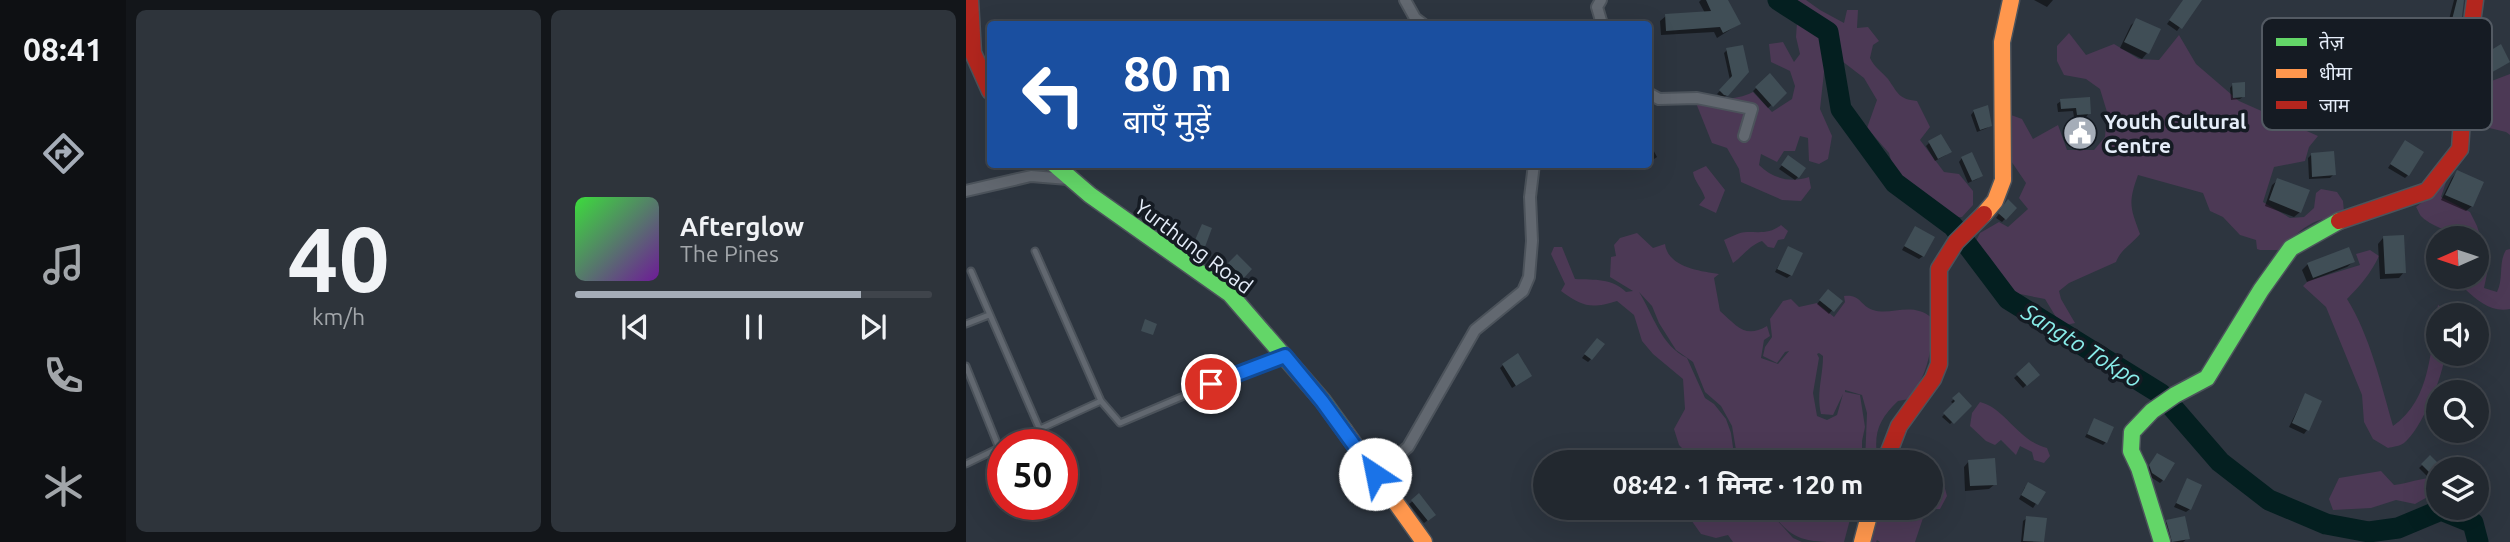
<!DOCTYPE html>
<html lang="hi">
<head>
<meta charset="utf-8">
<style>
	:root { --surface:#22282f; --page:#2e343b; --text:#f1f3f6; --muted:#a2a6aa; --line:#3f444b; --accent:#a5adb8 }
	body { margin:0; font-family:Ubuntu,"Noto Sans Devanagari",sans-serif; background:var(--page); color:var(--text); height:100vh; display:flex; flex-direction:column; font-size:26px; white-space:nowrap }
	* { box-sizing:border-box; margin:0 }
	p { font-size:23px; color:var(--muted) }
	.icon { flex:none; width:38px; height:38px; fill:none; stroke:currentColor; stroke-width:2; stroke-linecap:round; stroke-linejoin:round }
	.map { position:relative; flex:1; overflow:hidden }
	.details { display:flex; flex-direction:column; gap:10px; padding:10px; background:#13161a; width:840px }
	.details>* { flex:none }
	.top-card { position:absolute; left:21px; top:21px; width:665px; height:147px; border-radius:7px; box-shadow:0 7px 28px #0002,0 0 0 2px var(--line); background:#1a4fa0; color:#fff; overflow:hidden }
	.needle { width:46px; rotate:267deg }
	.fabs { position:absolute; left:1460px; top:226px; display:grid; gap:14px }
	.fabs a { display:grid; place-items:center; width:63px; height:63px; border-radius:50%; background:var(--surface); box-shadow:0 7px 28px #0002,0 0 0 2px var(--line); font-size:35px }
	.speed { position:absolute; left:21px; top:429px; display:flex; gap:14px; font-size:35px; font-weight:700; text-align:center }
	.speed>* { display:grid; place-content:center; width:91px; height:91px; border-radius:50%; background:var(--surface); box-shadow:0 7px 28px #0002,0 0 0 2px var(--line); line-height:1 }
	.speed .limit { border:10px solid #d22; background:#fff; color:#111 }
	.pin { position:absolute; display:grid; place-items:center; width:60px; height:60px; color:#fff; margin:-30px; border:4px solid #fff; border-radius:50%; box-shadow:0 2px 7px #0007 }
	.me { position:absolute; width:77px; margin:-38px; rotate:326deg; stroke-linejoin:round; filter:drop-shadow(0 0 5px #0008) }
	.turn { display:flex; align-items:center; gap:24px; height:147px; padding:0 21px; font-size:32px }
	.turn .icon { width:91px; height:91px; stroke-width:2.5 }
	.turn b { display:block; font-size:49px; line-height:60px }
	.details .tile { flex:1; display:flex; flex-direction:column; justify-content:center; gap:10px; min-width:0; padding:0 24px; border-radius:10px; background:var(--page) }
	.details .dial { align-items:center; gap:0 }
	.dial b { font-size:91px; line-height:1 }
	.song { display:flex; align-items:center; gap:21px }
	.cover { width:84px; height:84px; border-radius:10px; background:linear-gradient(135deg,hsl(120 70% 55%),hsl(280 70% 35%)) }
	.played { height:7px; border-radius:4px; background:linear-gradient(90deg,var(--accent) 80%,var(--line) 80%) }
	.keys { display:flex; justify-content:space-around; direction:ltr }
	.details .tiles { flex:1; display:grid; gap:10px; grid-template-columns:repeat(2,1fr) }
	.trip { position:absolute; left:567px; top:450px; width:410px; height:70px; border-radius:35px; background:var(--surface); box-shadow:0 7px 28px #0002,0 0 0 2px var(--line); font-weight:700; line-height:70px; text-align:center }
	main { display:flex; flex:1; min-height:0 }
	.tab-bar { display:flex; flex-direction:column; width:126px; justify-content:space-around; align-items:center; background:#0e1013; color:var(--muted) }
	.tab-bar .icon { width:49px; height:49px }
	.tab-bar .active { color:var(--accent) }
	.tab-bar b { font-size:32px; color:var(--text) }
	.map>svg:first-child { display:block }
	.green { fill:#4c3955; fill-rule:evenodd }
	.shadow { fill:#0007 }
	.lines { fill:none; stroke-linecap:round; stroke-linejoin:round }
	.river { stroke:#041f20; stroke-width:21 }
	.building { fill:#404e56 }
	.lane-casing { stroke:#4c535b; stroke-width:9 }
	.street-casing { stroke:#4c535b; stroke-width:14 }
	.fast-casing { stroke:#4c535b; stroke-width:19 }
	.slow-casing { stroke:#4c535b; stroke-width:19 }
	.jam-casing { stroke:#4c535b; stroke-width:19 }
	.lane { stroke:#626870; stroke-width:5 }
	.street { stroke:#626870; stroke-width:10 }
	.fast { stroke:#63d668; stroke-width:16 }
	.slow { stroke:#ff974d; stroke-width:16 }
	.jam { stroke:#b3261e; stroke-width:16 }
	.route-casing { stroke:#114b97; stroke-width:18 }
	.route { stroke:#1a73e8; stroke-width:12 }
	.labels { text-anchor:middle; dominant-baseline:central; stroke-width:7; stroke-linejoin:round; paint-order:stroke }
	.poi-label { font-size:21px; font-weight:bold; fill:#e5edf9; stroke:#151b23; text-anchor:start }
	.street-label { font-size:21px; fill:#e5edf9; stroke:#151b23 }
	.water-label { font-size:23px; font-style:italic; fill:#89edea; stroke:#151b23 }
	.key { fill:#151b23; stroke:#535a63; stroke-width:2 }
	.key-label { font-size:19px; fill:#e5edf9 }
</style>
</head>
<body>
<main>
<nav class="tab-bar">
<b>08:41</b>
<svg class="icon active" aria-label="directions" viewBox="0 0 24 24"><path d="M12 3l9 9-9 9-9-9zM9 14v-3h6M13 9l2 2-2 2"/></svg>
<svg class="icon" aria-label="music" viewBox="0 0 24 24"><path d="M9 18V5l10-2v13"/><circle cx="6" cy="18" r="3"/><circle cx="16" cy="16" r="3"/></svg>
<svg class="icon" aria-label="phone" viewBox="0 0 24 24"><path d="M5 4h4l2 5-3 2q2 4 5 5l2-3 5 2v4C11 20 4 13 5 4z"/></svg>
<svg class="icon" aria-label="climate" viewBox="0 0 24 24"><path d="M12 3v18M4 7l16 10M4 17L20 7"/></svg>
</nav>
<section class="details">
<div class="tiles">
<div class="tile dial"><b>40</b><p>km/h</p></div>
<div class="tile">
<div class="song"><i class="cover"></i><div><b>Afterglow</b><p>The Pines</p></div></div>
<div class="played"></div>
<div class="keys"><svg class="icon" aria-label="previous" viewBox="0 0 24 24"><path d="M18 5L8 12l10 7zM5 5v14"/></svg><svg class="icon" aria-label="pause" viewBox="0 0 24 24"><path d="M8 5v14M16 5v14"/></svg><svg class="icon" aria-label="next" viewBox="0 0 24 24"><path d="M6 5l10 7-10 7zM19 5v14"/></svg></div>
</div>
</div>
</section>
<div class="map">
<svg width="1544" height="542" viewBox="0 0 1544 542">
	<rect width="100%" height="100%" fill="#2d353f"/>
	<path class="green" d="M824,0H840L854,10L878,23L881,10H892L891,28L902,27L913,41L907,45L904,58C909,68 915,71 922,79C932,93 932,99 951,101L964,127L954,140L978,172L993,174L1007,191V205L996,217L984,218L953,195L928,171L923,153L901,128L911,100L898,78L876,61L863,66L858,72L854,109L866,136L862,159L853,164L843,161L842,138L834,136L829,151H818L811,162L795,154L793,165C807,179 825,183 843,177L845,188L835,201L816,200L775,182L773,169L761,148L746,143L730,103C749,97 768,102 787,92L806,112L826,99L829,86L824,71L805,62L803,44L817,42L828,62L834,54L830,37L832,8Z
		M1103,33L1120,55L1148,44L1173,59L1193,60L1213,35L1230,64L1273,101L1352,136L1343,147L1339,161L1308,167L1297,202L1324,218L1338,217L1348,208L1350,193L1355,189L1371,192L1377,201L1378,212C1368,217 1360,218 1351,221C1336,227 1325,239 1314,250H1294L1291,249L1290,240L1274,235L1257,217L1244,211L1237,193L1172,175C1162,203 1164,207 1174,234C1165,245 1155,249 1150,262L1103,283L1093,291L1095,299L1109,323L1100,325L1093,322L1079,299L1049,293L1022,255L1007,247L1014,233L1033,222L1042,227L1062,209L1053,198L1060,183L1043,158L1045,115L1056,119L1067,139L1092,125L1101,150H1128L1139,137L1141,112L1134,89L1120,79L1098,75L1091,61V46Z
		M1544,74V135L1540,132L1511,125V115L1523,103L1507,93L1510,80L1523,82Z
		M740,166L759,190L750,213L733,205L739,198C736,188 728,181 727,172Z
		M1482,176L1475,197L1504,212L1511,226L1523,264L1518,288L1531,292C1538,278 1532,263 1540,250L1544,249V309C1526,313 1512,301 1499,289L1503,277L1510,276V238C1497,238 1466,227 1456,217C1454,216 1451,208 1450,207L1465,195Z
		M815,225L822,231L818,239L812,240L808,248L802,247L796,241C784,245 777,256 767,263L758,240C765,237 773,232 781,232C794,232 804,234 815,225Z
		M671,233L687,248L699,244C702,267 733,271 753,274L748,278L754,311C771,326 779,339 801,326L804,336L798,340L795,358L812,364L823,351L819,352L811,363L797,356L799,347L806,337L804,319L817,301L825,299L833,307L851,303L868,317L879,302L878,296C895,294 894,306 907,310C925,316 946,301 966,318C966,351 963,372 943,399L932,401C912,420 907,434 912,462H899L901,413L896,395L879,390V392L894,395L899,427L896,441V462H772L766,426L755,406L739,392L727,362L710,350L693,323L686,306L673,292C687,314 695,346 721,358L739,398L748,404L760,419L765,433L769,462H723L722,454L713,445L708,429L719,409L717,379L687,354L676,341L668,315L651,301C625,309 617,307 595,291L599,284L585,254L588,247H596L609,279C629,280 646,278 660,292L667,291L644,277L645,257L650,256L648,245L654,238ZM853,353L857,356C857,377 850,393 855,414L867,415L877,394L871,415L861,420L851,416L847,393L853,358L851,354Z
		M1404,250L1413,256C1405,273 1394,286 1381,299C1404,336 1415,384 1427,426C1466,399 1464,348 1472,305L1482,312L1481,315H1472V354H1479C1478,374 1455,430 1438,443C1434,446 1426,447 1422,448L1407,439L1398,422L1396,395L1360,307L1337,286L1342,281L1394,265L1390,254Z
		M1014,402C1039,408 1052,441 1081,448L1084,456L1078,463L1068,460L1066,452L1054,446L1050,455L1035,440L1029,445L1020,441L1004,426L1006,413Z
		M1415,471L1428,485C1444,483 1456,477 1472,478V491L1449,504L1430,500L1405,508L1367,510L1363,499L1373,478Z
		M964,480L978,485L981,496L974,509H960L949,542H914L911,540L910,542H900L910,508L937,509L964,508Z
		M731,508H800L827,538L836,542H767L762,535L750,538L735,534L723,517Z
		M803,508H894L886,512L878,542C840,542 825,542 803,508Z"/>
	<path class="shadow" d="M735,0H760L773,24L751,38L748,32L695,35L694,21L700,16L739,13L733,2Z
		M1068,0H1087L1081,7Z
		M1218,0H1234L1211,31L1201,24Z
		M1488,0H1497L1489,47L1470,73V71L1451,56L1458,47L1475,51Z
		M1171,20L1192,30L1181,53L1176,59L1154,48L1165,25Z
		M1535,47L1543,61L1520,76L1511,62Z
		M761,50L781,72L758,98L751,94L764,80L758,53Z
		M803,76L819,93L802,108L787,91Z
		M1267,84L1278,96L1274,99L1265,100L1264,88Z
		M1095,101L1123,113L1120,117H1108L1107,111L1092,112L1091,104Z
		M1008,111L1024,125L1021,128L1011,132L1005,115Z
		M682,140L691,157L682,163Z
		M1439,142L1442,175L1439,178L1422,168Z
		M963,143L980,155L969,161L960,146Z
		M1345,155L1368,174L1364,178L1343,179L1342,158Z
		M996,158L1015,175L1011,179L1002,183L993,162Z
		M819,161L832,177L829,180L813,169Z
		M1491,172L1506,206L1500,211L1475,200L1486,178Z
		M1312,180L1334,212L1328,217L1299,206L1306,185Z
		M1039,205L1049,208L1036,222L1030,218Z
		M236,226L237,246L234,249L226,246Z
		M949,228L957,256L953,259L936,250Z
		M1417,238L1438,272L1433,278L1414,279L1412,244Z
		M822,248L825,275L821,278L809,272Z
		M271,257L284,269L274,280L260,268Z
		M1387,262L1381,267L1341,282L1336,270L1342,264Z
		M862,291L874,301L863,314L851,304Z
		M628,343L625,359L622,362L616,358Z
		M537,365L560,379L546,388L534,368Z
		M1063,365L1071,375L1057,388L1048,378Z
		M993,394L1003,406L984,424L976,417L988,404L985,402Z
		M1339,395L1341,430L1338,434L1323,427Z
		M1128,421L1140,442L1137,445L1119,437Z
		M1188,458L1197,480L1194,483L1183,476L1181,470Z
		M1464,458L1473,467L1463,478L1453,468Z
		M1003,461L1029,484L1023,489L999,491L998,467Z
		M1222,480L1224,509L1220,512L1208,507Z
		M1059,487L1077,493L1067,508L1053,499Z
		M447,501L465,518L458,523L443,504Z
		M1061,518L1079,520L1077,542H1055L1057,521Z
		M1201,522L1222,538L1217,542H1202L1198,525Z"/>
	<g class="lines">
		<path class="river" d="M812,0L862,32L875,109L929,183L987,226L1042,299L1195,394L1254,462L1303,500L1360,524L1403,532L1432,528L1475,510L1507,523L1512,542"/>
	</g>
	<path class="building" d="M740,0H762L775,24L757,33L754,27L700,31L699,14L745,11Z
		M1217,0H1236L1216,29L1203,20Z
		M1491,0H1498L1493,41L1491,48L1473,73L1474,66L1454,51L1463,40L1478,51Z
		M1170,18L1195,29L1183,54L1158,42Z
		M1535,44L1544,62L1523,74L1514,57Z
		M777,45L783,72L762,96L758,95L753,90L766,76L760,48Z
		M804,73L821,93L807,107L789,87Z
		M1279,82V97L1267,98L1266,83Z
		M1124,97L1125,114L1111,115L1110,108L1095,109L1094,99Z
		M1022,105L1026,126L1014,130L1007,110Z
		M975,134L986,152L972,159L962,141Z
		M1439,140L1458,152L1443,176L1424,164Z
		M1368,151L1370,175L1346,177L1345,153Z
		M1006,152L1017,176L1006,181L995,157Z
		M822,155L840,168L833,178L815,165Z
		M1491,170L1518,182L1507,207L1479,195Z
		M1311,178L1344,190L1335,213L1303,200Z
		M1042,199L1051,208L1040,220L1032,213Z
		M236,224L246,228L239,247L228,242Z
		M949,226L969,237L958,257L938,246Z
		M1438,235L1440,273L1419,274L1417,236Z
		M822,246L837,253L826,276L811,269Z
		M1383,247L1389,262L1347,278L1341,263Z
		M271,254L286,269L278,278L262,263Z
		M862,289L877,301L868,312L853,300Z
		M179,319L191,324L187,335L175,331Z
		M631,338L639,344L626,360L618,354Z
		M552,353L566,376L550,386L536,364Z
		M1063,362L1074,375L1061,386L1050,374Z
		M993,392L1006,406L988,424L977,413L989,401L986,398Z
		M1339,393L1356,401L1343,431L1326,423Z
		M1128,418L1148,427L1141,443L1121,434Z
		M1191,453L1209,463L1198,481L1186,473L1183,465Z
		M1464,455L1476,467L1467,476L1455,464Z
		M1029,458L1031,485L1004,486L1002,460Z
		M1221,478L1236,485L1225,510L1210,503Z
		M1062,482L1080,492L1072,505L1055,495Z
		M453,493L470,515L462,521L445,500Z
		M1060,516L1081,518L1078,542L1057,541Z
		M1219,516L1224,539L1206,542L1200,520Z"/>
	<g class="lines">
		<g class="lane-casing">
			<path id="lane" d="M69,251L135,401L154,423L291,365L316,357
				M5,271L74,430
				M0,324L23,315
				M0,366L33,448
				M41,444L135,401
				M0,464L37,446"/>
		</g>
		<g class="street-casing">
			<path id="street" d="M439,0L449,18L457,24
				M635,0L631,7L636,24
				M682,93L693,99L731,98L786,109L778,136
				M0,191L65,176L102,179
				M409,474L442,447L509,330L557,291L563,277L566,241L564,197L568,164"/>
		</g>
		<g class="fast-casing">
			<path id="fast" d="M88,164L124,195L264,294L357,401L378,430
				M1196,542L1173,468L1165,451L1166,432L1186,411L1209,395L1241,378L1295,290L1325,248L1373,221"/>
		</g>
		<g class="slow-casing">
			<path id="slow" d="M1018,214L1029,201L1037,180L1036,42L1045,0
				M378,430L458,542
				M896,542L905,508"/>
		</g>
		<g class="jam-casing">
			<path id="jam" d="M4,0L7,53L24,91
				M1373,221L1461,191L1494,149L1499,75L1509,0
				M919,462L933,426L967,379L973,364V269L990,242L1018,214"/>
		</g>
		<use href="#lane" class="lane"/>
		<use href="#street" class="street"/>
		<use href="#fast" class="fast"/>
		<use href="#slow" class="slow"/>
		<use href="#jam" class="jam"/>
	</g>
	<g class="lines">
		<g class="route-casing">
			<path id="route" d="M245,384L319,356L356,401L409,474"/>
		</g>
		<use href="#route" class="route"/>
	</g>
	<defs>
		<g id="civic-disc" transform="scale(1.75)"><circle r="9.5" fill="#a5adb8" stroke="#151b23"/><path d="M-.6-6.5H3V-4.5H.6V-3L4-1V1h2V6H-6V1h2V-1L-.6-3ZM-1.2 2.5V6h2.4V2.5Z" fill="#fff"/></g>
	</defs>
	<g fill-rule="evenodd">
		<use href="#civic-disc" x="1114" y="133"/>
	</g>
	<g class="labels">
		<g class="poi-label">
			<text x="1138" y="121">Youth Cultural<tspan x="1138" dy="24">Centre</tspan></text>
		</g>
		<g class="street-label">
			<text transform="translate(228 246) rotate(37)">Yurthung Road</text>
		</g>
		<g class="water-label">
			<text transform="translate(1116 345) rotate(32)">Sangto Tokpo</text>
		</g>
	</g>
	<rect x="1296" y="18" width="230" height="112" rx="10" class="key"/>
	<rect x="1310" y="38" width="31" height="8" fill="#63d668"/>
	<rect x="1310" y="69" width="31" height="9" fill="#ff974d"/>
	<rect x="1310" y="101" width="31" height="8" fill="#b3261e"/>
	<g class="key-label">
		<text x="1353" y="49">तेज़</text>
		<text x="1353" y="80">धीमा</text>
		<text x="1353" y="112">जाम</text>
	</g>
</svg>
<div class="fabs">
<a><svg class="needle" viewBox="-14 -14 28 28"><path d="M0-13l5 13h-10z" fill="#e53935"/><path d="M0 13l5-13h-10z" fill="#a2a6aa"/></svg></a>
<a><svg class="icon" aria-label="sound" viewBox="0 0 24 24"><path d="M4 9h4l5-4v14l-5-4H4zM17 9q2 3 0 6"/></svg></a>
<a><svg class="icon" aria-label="search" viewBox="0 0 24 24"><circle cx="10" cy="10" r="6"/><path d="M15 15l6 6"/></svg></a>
<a><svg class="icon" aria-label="layers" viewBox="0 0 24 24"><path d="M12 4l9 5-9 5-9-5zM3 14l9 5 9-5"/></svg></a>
</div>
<div class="speed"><div class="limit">50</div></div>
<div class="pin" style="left:245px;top:384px;background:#d93025"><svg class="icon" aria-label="arrive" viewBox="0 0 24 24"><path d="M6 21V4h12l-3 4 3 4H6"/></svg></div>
<svg class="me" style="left:409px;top:474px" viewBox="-20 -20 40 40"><circle r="19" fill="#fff"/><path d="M0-13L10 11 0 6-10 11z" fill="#1a73e8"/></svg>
<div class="trip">08:42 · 1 मिनट · 120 m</div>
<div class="top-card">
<div class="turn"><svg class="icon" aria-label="left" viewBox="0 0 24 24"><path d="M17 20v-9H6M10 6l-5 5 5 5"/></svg><div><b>80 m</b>बाएँ मुड़ें</div></div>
</div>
</div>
</main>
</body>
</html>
